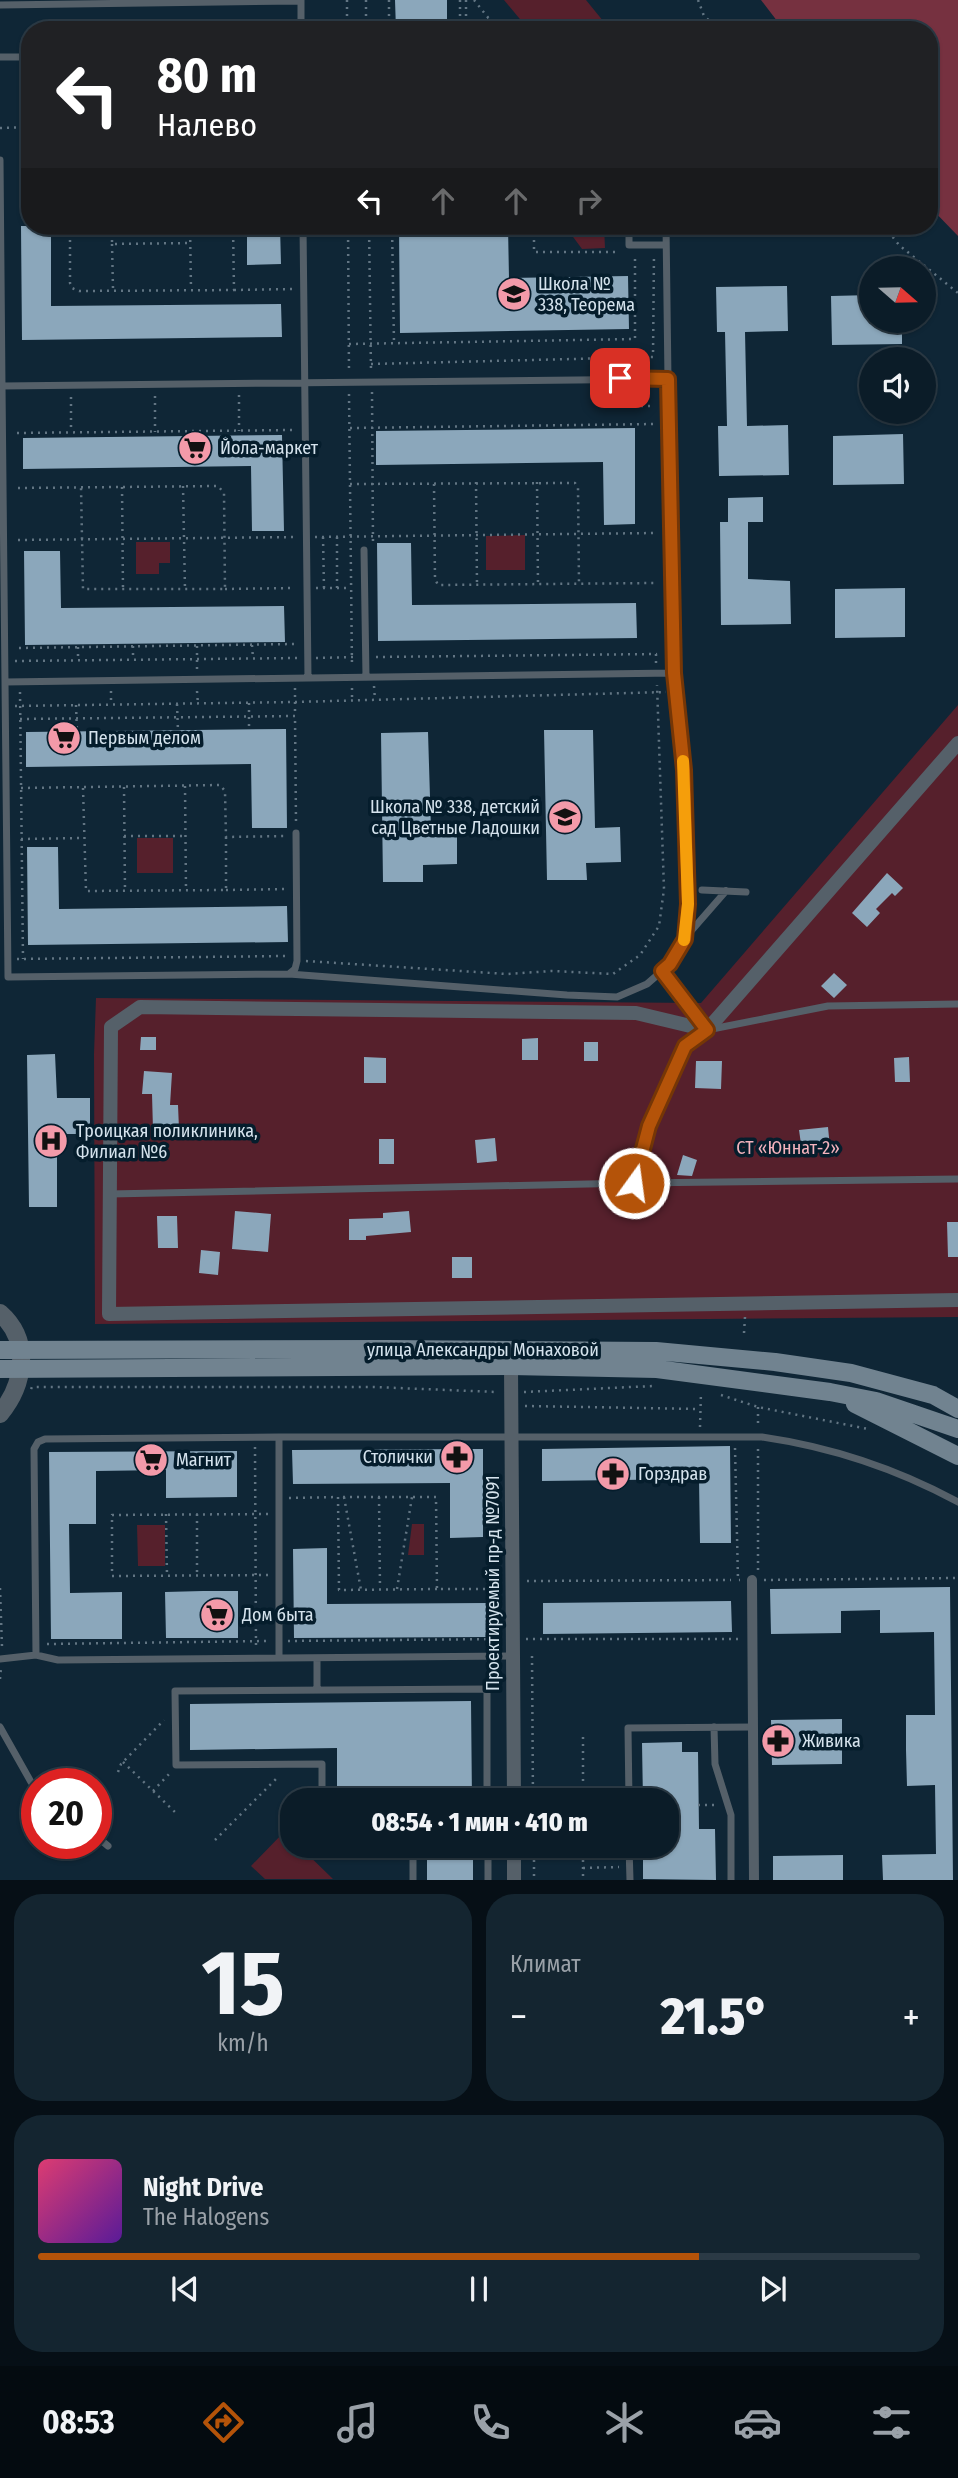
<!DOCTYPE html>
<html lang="ru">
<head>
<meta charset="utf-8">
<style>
	:root { --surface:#0b1c28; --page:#142530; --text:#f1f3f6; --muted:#9aa1a8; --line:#2b3a45; --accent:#b45309 }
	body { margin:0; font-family:"Fira Sans Condensed",sans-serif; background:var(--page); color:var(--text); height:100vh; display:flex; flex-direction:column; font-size:26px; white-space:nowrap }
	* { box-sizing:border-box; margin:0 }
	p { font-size:23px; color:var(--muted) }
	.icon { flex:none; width:38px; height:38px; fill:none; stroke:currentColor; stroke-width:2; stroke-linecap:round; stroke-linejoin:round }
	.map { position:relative; height:1880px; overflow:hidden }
	.panel { display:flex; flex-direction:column; gap:14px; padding:14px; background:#060f16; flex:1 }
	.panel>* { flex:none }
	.top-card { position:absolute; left:21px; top:21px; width:917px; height:214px; border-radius:28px; box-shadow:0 2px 5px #0004,0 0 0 2px var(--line); background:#202124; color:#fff; overflow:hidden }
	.needle { width:46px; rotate:110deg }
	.fabs { position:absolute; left:859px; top:256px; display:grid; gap:14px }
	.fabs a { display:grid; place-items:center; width:77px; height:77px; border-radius:50%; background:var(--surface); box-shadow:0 2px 5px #0004,0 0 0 2px var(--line); font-size:35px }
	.speed { position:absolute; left:21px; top:1768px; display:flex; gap:14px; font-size:35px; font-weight:700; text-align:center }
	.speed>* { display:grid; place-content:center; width:91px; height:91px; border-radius:50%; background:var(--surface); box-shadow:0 2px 5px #0004,0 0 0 2px var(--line); line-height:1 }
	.speed .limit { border:10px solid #d22; background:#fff; color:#111 }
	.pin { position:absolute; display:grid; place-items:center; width:60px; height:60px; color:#fff; margin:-30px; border-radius:14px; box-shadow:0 4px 10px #0006 }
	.me { position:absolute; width:77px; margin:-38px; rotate:14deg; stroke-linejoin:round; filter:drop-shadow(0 0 5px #0008) }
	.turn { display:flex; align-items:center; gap:24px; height:147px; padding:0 21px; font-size:32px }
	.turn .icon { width:91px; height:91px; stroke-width:2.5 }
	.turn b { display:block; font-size:49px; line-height:60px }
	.lanes { display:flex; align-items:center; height:66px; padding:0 21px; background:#0003; justify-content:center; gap:35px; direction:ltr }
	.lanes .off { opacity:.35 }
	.big { font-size:52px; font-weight:800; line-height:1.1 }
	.panel .tile { flex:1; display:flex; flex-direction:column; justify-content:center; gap:10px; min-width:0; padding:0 24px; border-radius:28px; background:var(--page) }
	.panel .dial { align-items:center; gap:0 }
	.dial b { font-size:91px; line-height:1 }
	.song { display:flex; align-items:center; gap:21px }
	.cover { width:84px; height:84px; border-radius:10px; background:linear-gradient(135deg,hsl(340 70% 55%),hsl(270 70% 35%)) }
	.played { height:7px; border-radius:4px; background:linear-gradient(90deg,var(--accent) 75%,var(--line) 75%) }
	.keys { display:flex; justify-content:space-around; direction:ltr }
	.heat { display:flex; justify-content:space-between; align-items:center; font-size:38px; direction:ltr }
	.panel .tiles { flex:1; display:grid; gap:14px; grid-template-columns:1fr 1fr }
	.tile:last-child { grid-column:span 2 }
	.trip { position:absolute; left:280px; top:1788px; width:399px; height:70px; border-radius:28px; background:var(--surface); box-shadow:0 2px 5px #0004,0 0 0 2px var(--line); font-weight:800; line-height:70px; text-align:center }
	.dock { display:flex; height:112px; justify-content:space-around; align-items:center; background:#040b10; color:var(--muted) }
	.dock .icon { width:49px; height:49px }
	.dock .active { color:var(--accent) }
	.dock b { font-size:32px; color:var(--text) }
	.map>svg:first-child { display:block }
	.green { fill:#56202c }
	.water { fill:#763140 }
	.building { fill:#8ba7bb }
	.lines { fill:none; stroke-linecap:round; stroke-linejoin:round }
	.path { stroke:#627583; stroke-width:2.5; stroke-dasharray:2 5; stroke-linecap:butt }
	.service { stroke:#556069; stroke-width:7 }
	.pedestrian { stroke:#556069; stroke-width:10 }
	.minor { stroke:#556069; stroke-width:14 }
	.tertiary { stroke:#556069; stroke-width:18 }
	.secondary { stroke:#718390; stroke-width:18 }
	.route-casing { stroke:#753606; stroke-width:18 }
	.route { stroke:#b45309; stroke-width:12 }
	.slow { stroke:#f59e0b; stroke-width:12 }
	.labels { text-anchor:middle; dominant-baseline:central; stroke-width:7; stroke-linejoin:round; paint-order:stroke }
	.poi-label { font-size:18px; fill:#d5e3ed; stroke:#051d2c; text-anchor:start }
	.park-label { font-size:18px; fill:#f4b3bd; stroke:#051d2c }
	.street-label { font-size:18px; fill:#d5e3ed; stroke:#051d2c }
</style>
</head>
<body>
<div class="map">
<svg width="958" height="1880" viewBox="0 0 958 1880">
	<rect width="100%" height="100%" fill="#0f2636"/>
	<path class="green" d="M504,0H586L608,27L604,30H529Z
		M565,226H604L605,248L582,249Z
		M525,535V570H486V536Z
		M136,542H170V563H159V574H136Z
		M958,705V1317L95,1324L94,1054L96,998L701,1003Z
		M137,838H173V873H137Z
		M412,1524H424V1555H408Z
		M137,1525H165V1566H138Z
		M284,1832L292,1840V1846H299L333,1879H265L251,1866Z"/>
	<path class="water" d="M761,0H958V236L929,206V30H784Z"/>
	<path class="building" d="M395,0H447V30H396Z
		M21,226H51V306L281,304L282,337L22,340Z
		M247,226H280L281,264L247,265Z
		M399,226H508L509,278L628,276L629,329L400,333Z
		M787,286L788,331L745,332L747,426L788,425L789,475L719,476L718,426H727L725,332H717L716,287Z
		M872,295V320H902V344L832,345L831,296Z
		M635,428V524L604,525L603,462L376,465V431Z
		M903,434L904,484L833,485V436Z
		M282,435L284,531H252L251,466L23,469V438Z
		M763,497V522H748V579L790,581L791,624L721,625L720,522H728V498Z
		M377,543H411L412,605L636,603L637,638L378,641Z
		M24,551H60L61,608L284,606L285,642L25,645Z
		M905,588V637L835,638V589Z
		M286,729L287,828H252L251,764L26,767V732Z
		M544,730H593L595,828L620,827L621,862L586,863L587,880H547Z
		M428,732L431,830H457V864L423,865V882H383L381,733Z
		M27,847H58L59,909L287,906L288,942L28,945Z
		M887,873L903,888L895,896L892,893L876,909L880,913L867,927L852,913Z
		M834,973L847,985L834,998L821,986Z
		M141,1037H156V1050H140Z
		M538,1038V1060H522V1039Z
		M584,1042H598V1061H584Z
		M55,1054L57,1098H90V1134H57V1207H29L27,1055Z
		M364,1057L386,1058V1083H364Z
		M909,1057L910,1082H895L894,1058Z
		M696,1061H722L721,1089L695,1088Z
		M144,1071L172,1073L170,1105H178L179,1129L153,1130L152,1094H142Z
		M828,1127L830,1148L802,1151L799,1130Z
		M495,1138L497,1161L477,1163L475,1140Z
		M379,1139H394V1164H379Z
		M683,1155L697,1160L692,1176L677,1175Z
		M235,1211L271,1214L268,1252L232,1249Z
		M409,1211L411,1232L366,1236V1240H349V1219L383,1218V1213Z
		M157,1216H177L178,1248H158Z
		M947,1222H958V1257H948Z
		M201,1250L220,1252L218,1275L199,1273Z
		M452,1257H472V1278H452Z
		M730,1446L731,1543H700L699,1479L542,1481V1449Z
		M471,1449H483V1537L450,1538V1483L293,1484L292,1450Z
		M237,1451V1497L166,1498V1470L96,1471V1524H69L70,1593L122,1592V1639H51L49,1452Z
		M327,1548V1604L486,1603V1637L294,1638L293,1549Z
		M950,1587L953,1880H883L882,1855L936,1854L935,1785L907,1786L906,1750V1715H935L934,1632L880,1633V1610L841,1611V1633L771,1634L770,1589Z
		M203,1591H238V1638H166L165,1592Z
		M731,1601L732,1632L543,1634V1603Z
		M471,1701L472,1801H337V1748L190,1750V1704Z
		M842,1719V1764L772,1765L771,1720Z
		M682,1742V1752H698L699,1829H715L716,1880L643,1879V1853H656V1846H667V1801H643L642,1743Z
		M427,1846H473V1880H427Z
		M843,1855V1880H773V1856Z"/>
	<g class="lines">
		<path class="path" d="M347,0V30
			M366,0V30
			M389,0V30
			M460,0V30
			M466,0V30
			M474,0L498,30
			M698,0L704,16L720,30
			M477,30L489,19V30
			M523,30L526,27
			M0,128L30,127
			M70,226V283L72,288L79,291L234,290L233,226
			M112,226V244L190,243
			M190,226L191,289
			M348,226L349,373
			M369,226L371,371
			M392,226L394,343
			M534,226V252H620
			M884,226L899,245L958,293
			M847,236L865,226
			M112,244L113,289
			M234,290L293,289
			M349,344L635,339V255
			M371,364L653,357L654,254
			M372,392L373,543
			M349,394L352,667
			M239,395V431
			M155,396V432
			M71,397V432
			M620,406H654
			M350,428L654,424
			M17,433L292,430
			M476,482L477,584
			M537,482L538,584
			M350,484L575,483L578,488L579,584
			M434,484L435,579L438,585L655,583
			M183,486L185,590
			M122,487L123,590
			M18,488L218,486L224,493L225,589H83L81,487
			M315,537L655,533
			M323,537L324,588
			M337,537V588
			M18,540L298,537
			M316,588H351
			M225,589L295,588
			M252,645L253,658
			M133,646V660
			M197,646V670
			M78,647V660
			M19,648L294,644
			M376,657L656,654V664
			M316,658L355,657
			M15,661L299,658
			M374,686L375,700
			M295,688V716
			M352,688V701
			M111,691V705
			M197,691L198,704
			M20,692L23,959
			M249,703V730
			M177,704L178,731
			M76,705L77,732
			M15,706L295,702L666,692
			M20,719L295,716L296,822
			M185,786L186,890
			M124,787L125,891
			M21,788L220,785L225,791L226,837L284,836
			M83,788L86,891L226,890V837
			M124,836H186
			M21,839L83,838
			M226,890L286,889
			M17,959L287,956
			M306,961L507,974L552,971L613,974L640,955L659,926L664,889L657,685
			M744,1333L745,1317
			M31,1389L32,1387H374L496,1392
			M524,1392L653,1386
			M721,1395L758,1407L868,1429
			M525,1406L700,1409
			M758,1407V1428
			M700,1427L701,1392
			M255,1447L256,1647
			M735,1448L738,1580H740
			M758,1449V1571
			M344,1497L361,1590
			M379,1497L380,1588
			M289,1498L338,1497
			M166,1514L167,1576
			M197,1514V1576
			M268,1575L112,1576V1515L269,1514
			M764,1580L958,1578
			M527,1581L731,1580
			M0,1588L2,1647
			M397,1589L412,1497
			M437,1589L339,1590L338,1497H436L437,1589H500
			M526,1639H740
			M288,1641L498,1639
			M47,1644L267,1641
			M532,1656L533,1801
			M0,1679L1,1668
			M583,1737V1801
			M123,1762L178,1815
			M118,1772L121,1764L164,1720
			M153,1791L170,1773
			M583,1794L618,1793
			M698,1805H716
			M215,1840L279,1776
			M534,1846V1880
			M583,1846V1880
			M583,1868L619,1867"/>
		<path class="service" d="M301,0V30
			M0,5L301,1
			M0,57H30
			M0,160L2,386L668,379L674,673L5,682L8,977L289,974L295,969L297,961L296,833
			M303,226L308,678
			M629,226V245H666
			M666,226L668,379
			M0,386H2L5,682
			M364,550L366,677
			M702,890L746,892
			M685,938L726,891
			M662,971L706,1029
			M289,974L567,995L617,997L647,984L670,964L685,939L688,904L684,770L674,673
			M958,1004L828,1006L707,1030L685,1046L649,1126L634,1183L958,1179
			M110,1194L634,1183
			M36,1655L34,1449L38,1442L45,1439L279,1437
			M279,1658V1437H762C831,1447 897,1469 958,1502
			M317,1658V1690
			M0,1659L36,1655L58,1660L513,1656
			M0,1727L31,1782L37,1787
			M714,1727L715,1764L731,1815V1880
			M322,1801V1764L176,1765L175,1691L487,1689V1801
			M629,1801L628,1728L753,1727
			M96,1836L108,1846
			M413,1846V1880
			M488,1846V1880
			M629,1846L630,1880"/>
		<path class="pedestrian" d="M752,1580L754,1880"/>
		<path class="minor" d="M958,743L707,1030L636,1013L140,1007L111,1027L109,1314L958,1300
			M511,1366L514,1801
			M514,1846V1880"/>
		<path class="tertiary" d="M0,1313C32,1341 24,1385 0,1414"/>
		<path class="secondary" d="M0,1350L387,1349L656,1351L775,1362L851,1373L933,1395L958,1409
			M0,1369L511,1366L657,1369L830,1392L876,1401L958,1429
			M855,1404L958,1456"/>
	</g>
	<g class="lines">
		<g class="route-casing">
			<path id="route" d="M620,378L668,379L674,673L684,770L688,904L685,939L670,964L662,971L707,1030L685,1046L649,1126L634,1183"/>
		</g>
		<use href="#route" class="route"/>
		<path class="slow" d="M683,761L688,904L684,940"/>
	</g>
	<defs>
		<g id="school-disc" transform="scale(1.75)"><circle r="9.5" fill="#f39aa9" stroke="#051d2c"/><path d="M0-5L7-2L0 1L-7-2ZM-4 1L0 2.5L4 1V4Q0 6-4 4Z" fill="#111"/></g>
		<g id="supermarket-disc" transform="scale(1.75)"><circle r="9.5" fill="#f39aa9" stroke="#051d2c"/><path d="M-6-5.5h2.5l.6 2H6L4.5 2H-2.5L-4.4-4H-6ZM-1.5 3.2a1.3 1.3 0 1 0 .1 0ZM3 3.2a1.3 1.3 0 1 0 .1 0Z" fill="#111"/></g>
		<g id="hospital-disc" transform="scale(1.75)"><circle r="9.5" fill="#f39aa9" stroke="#051d2c"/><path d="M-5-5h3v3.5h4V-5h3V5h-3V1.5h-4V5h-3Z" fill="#111"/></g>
		<g id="pharmacy-disc" transform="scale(1.75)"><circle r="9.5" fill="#f39aa9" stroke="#051d2c"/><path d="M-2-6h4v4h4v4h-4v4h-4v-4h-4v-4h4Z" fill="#111"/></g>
	</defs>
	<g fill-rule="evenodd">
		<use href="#school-disc" x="514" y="294"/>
		<use href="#supermarket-disc" x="195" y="448"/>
		<use href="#supermarket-disc" x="64" y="738"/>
		<use href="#school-disc" x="565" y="817"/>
		<use href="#hospital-disc" x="51" y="1141"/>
		<use href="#pharmacy-disc" x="457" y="1457"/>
		<use href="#supermarket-disc" x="151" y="1460"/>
		<use href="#pharmacy-disc" x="613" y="1474"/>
		<use href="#supermarket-disc" x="217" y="1615"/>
		<use href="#pharmacy-disc" x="778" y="1741"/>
	</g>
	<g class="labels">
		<g class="poi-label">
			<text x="538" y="284">Школа №<tspan x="538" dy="21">338, Теорема</tspan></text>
			<text x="220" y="448">Йола-маркет</text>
			<text x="88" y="738">Первым делом</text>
			<text x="540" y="807" text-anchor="end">Школа № 338, детский<tspan x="540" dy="21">сад Цветные Ладошки</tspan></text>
			<text x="76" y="1131">Троицкая поликлиника,<tspan x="76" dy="21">Филиал №6</tspan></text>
			<text x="433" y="1457" text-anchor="end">Столички</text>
			<text x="176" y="1460">Магнит</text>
			<text x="638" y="1474">Горздрав</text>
			<text x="242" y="1615">Дом быта</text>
			<text x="802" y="1741">Живика</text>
		</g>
		<g class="park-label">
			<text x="788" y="1148">СТ «Юннат-2»</text>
		</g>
		<g class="street-label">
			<text x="483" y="1350">улица Александры Монаховой</text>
			<text transform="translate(493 1583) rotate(-90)">Проектируемый пр-д №7091</text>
		</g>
	</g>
</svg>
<div class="fabs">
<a><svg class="needle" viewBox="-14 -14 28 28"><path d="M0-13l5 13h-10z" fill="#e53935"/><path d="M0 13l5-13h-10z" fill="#9aa1a8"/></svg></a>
<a><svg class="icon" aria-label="sound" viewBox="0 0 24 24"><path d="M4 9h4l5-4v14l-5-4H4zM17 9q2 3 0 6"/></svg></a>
</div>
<div class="speed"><div class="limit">20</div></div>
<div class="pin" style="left:620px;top:378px;background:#d93025"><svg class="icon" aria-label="arrive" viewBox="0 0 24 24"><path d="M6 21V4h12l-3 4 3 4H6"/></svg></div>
<svg class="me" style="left:634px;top:1183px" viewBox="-20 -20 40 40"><circle r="17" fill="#b45309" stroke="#fff" stroke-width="3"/><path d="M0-11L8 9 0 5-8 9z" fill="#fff"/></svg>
<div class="trip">08:54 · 1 мин · 410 m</div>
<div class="top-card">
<div class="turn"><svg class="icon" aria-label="left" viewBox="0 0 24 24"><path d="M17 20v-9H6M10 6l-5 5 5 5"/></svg><div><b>80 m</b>Налево</div></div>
<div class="lanes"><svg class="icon" aria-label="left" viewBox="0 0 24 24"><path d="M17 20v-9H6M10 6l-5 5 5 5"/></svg><svg class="icon off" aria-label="ahead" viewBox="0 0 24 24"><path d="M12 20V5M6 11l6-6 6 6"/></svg><svg class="icon off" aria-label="ahead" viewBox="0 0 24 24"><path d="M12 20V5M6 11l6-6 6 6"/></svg><svg class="icon off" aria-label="right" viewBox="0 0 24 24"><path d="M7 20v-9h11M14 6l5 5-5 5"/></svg></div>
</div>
</div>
<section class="panel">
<div class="tiles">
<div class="tile dial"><b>15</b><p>km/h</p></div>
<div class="tile"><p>Климат</p>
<div class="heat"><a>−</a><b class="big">21.5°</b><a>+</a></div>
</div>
<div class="tile">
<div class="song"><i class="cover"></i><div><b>Night Drive</b><p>The Halogens</p></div></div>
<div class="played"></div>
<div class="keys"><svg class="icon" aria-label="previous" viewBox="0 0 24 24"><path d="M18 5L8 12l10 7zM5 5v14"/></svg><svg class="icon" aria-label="pause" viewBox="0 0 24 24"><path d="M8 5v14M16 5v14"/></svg><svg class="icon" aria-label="next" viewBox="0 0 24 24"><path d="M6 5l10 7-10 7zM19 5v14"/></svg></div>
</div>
</div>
</section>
<nav class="dock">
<b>08:53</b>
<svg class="icon active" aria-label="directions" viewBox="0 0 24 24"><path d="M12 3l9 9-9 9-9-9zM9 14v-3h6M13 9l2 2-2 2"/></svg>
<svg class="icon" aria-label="music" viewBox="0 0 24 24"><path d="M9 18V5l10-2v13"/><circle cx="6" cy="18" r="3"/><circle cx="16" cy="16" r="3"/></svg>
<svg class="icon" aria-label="phone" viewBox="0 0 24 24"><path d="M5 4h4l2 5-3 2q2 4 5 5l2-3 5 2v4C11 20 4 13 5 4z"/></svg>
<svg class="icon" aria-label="climate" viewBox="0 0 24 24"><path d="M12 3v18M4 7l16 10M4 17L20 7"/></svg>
<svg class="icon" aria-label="car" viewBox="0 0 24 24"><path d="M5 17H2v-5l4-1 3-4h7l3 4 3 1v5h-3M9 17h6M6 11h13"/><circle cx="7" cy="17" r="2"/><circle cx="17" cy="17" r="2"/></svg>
<svg class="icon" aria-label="filters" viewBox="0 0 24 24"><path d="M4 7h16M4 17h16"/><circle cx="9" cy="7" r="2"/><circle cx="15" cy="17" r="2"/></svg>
</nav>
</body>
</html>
